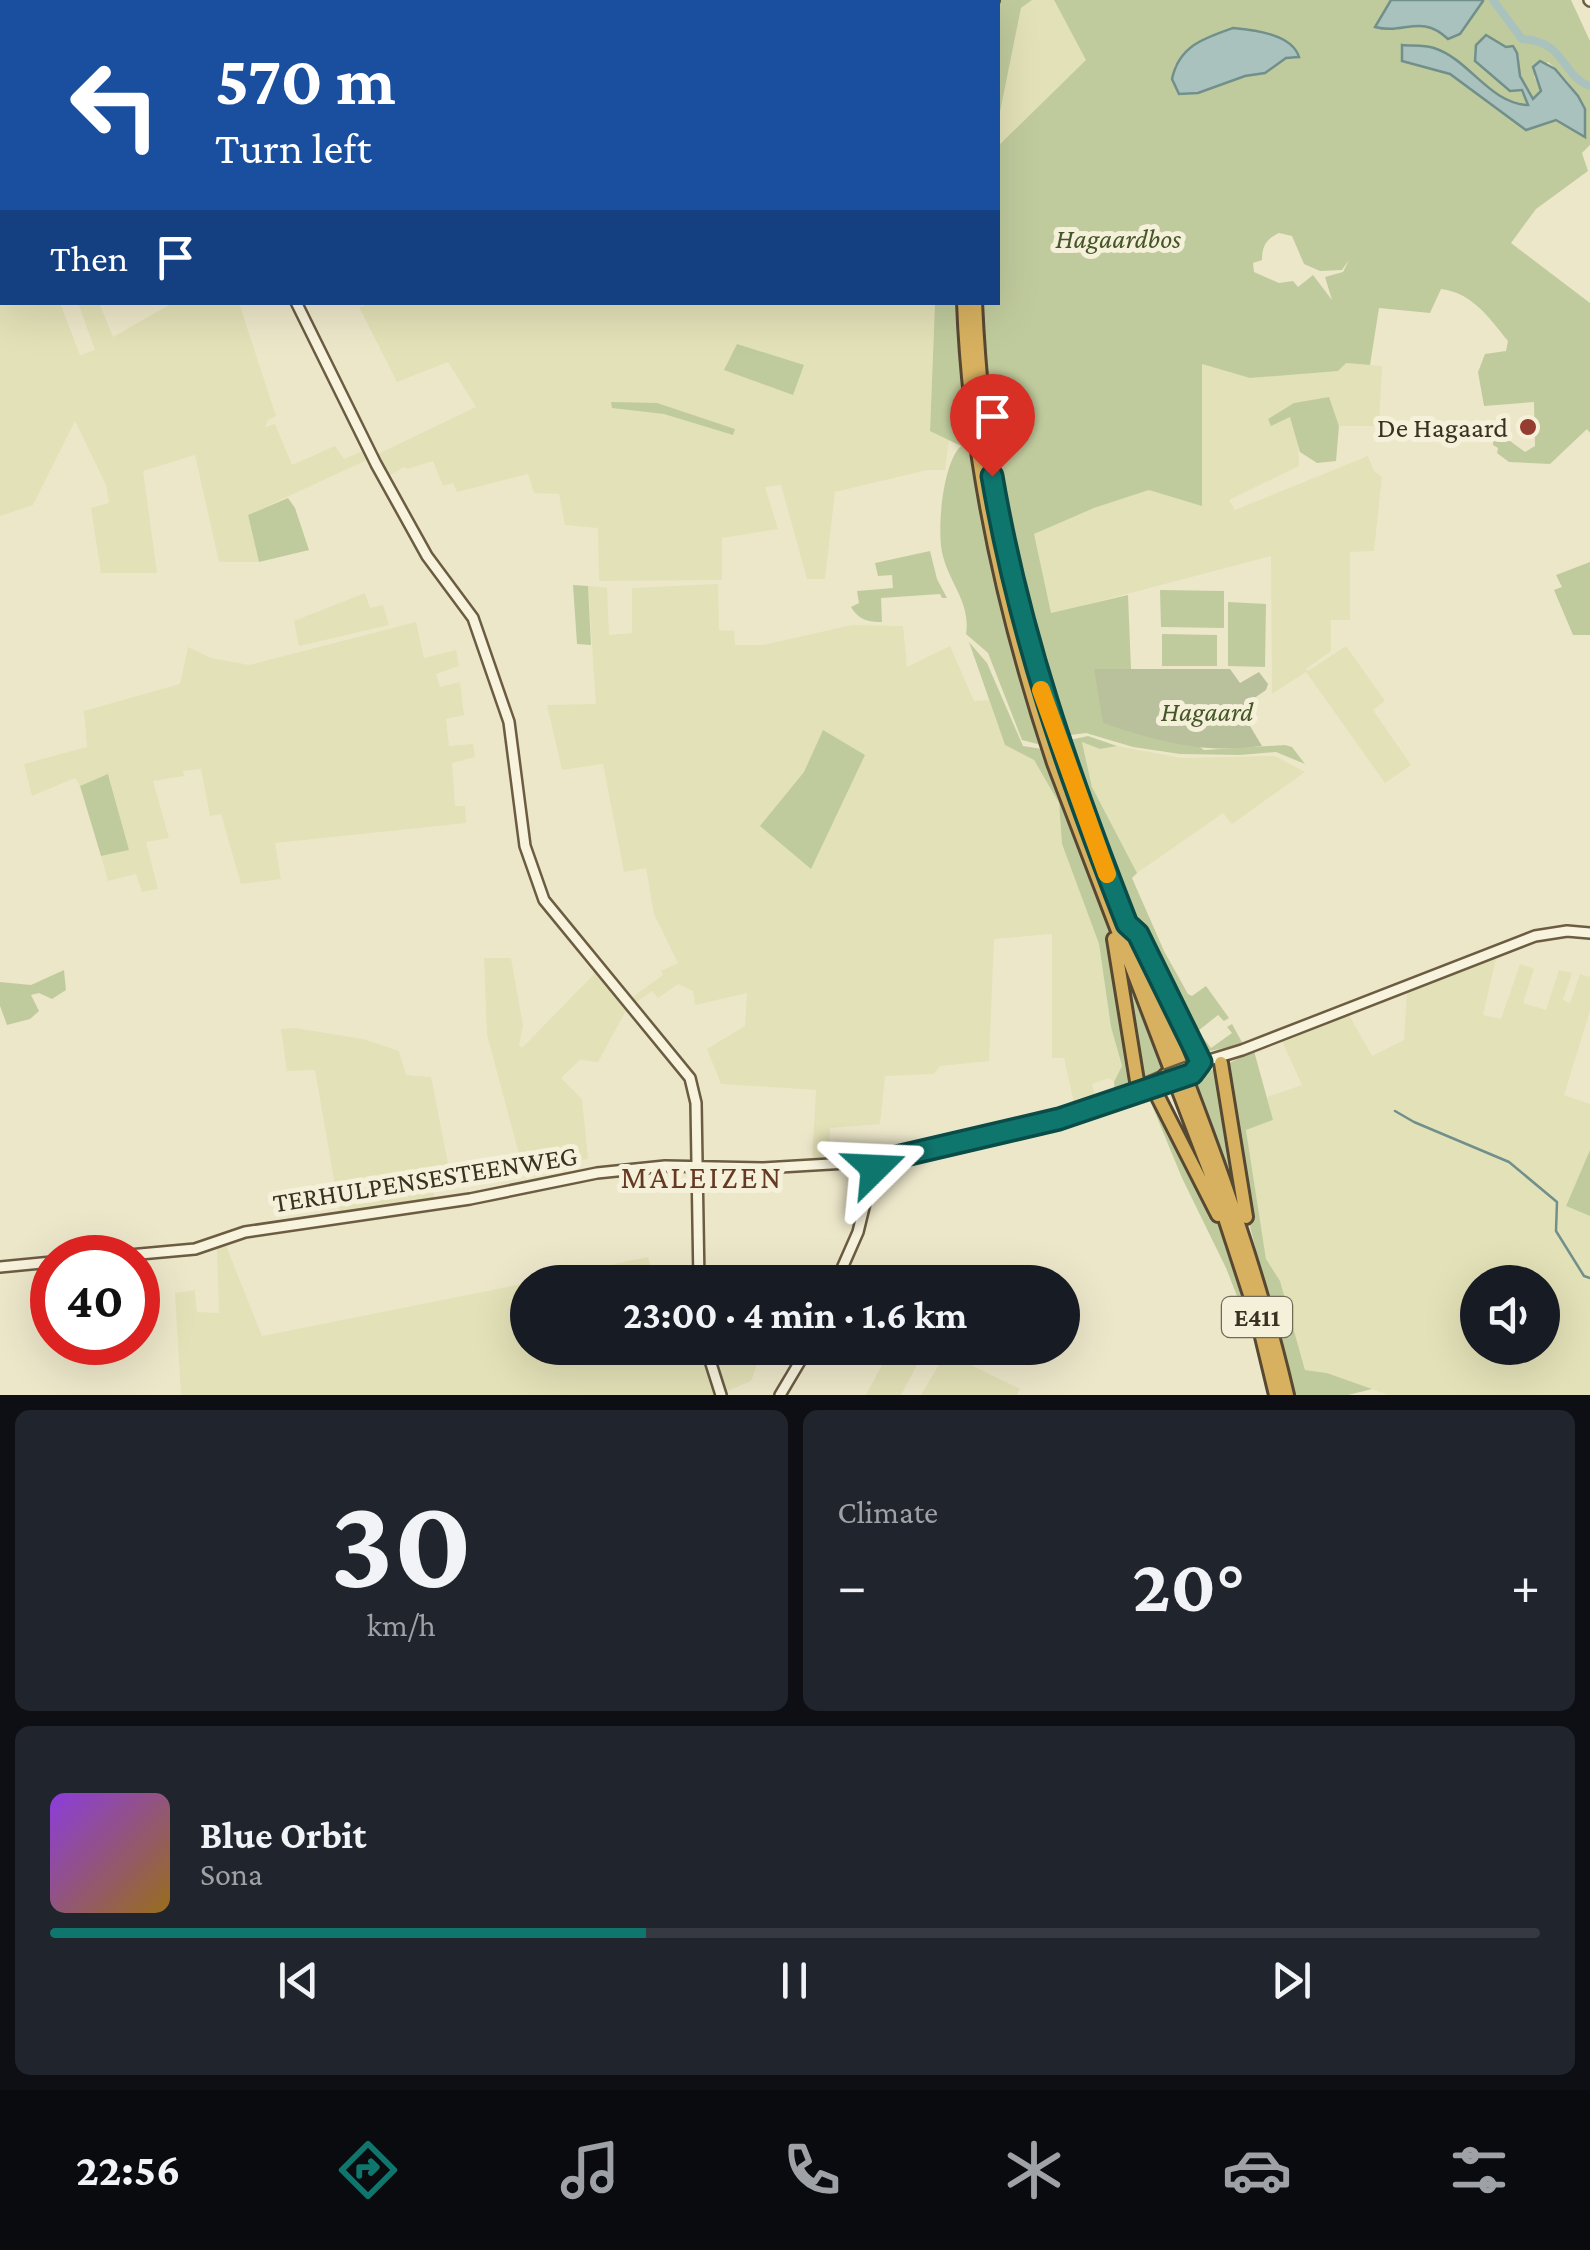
<!DOCTYPE html>
<html lang="en">
<head>
<meta charset="utf-8">
<style>
	:root { --surface:#171b24; --page:#20242c; --text:#f1f3f6; --muted:#9ea1a6; --line:#363941; --accent:#0f766e }
	body { margin:0; font-family:"Crimson Pro",serif; background:var(--page); color:var(--text); height:100vh; display:flex; flex-direction:column; font-size:38px; white-space:nowrap }
	* { box-sizing:border-box; margin:0 }
	p { font-size:32px; color:var(--muted) }
	.icon { flex:none; width:55px; height:55px; fill:none; stroke:currentColor; stroke-width:2; stroke-linecap:round; stroke-linejoin:round }
	.map { position:relative; height:1395px; overflow:hidden }
	.side { display:flex; flex-direction:column; gap:15px; padding:15px; background:#0d0f14; flex:1 }
	.side>* { flex:none }
	.guide { position:absolute; left:0px; top:0px; width:1000px; height:305px; box-shadow:0 10px 40px #0002; background:#1a4fa0; color:#fff; overflow:hidden }
	.tools { position:absolute; left:1460px; top:1265px; display:grid; gap:20px }
	.tools a { display:grid; place-items:center; width:100px; height:100px; border-radius:50%; background:var(--surface); box-shadow:0 10px 40px #0002; font-size:50px }
	.speed { position:absolute; left:30px; top:1235px; display:flex; gap:20px; font-size:50px; font-weight:700; text-align:center }
	.speed>* { display:grid; place-content:center; width:130px; height:130px; border-radius:50%; background:var(--surface); box-shadow:0 10px 40px #0002; line-height:1 }
	.speed .limit { border:15px solid #d22; background:#fff; color:#111 }
	.pin { position:absolute; display:grid; place-items:center; width:85px; height:85px; color:#fff; margin:-102px -42px; border-radius:50% 50% 50% 0; rotate:-45deg; box-shadow:0 0 10px #0007 }
	.pin .icon { rotate:45deg }
	.me { position:absolute; width:110px; margin:-55px; rotate:69deg; stroke-linejoin:round; filter:drop-shadow(0 0 8px #0008) }
	.turn { display:flex; align-items:center; gap:35px; height:210px; padding:0 50px; font-size:45px }
	.turn .icon { width:130px; height:130px; stroke-width:2.5 }
	.turn b { display:block; font-size:70px; line-height:85px }
	.then { display:flex; align-items:center; height:95px; padding:0 50px; background:#0003; gap:20px; font-size:38px }
	.big { font-size:75px; font-weight:700; line-height:1.1 }
	.side .widget { flex:1; display:flex; flex-direction:column; justify-content:center; gap:15px; min-width:0; padding:0 35px; border-radius:15px; background:var(--page) }
	.side .dial { align-items:center; gap:0 }
	.dial b { font-size:130px; line-height:1 }
	.song { display:flex; align-items:center; gap:30px }
	.cover { width:120px; height:120px; border-radius:15px; background:linear-gradient(135deg,hsl(270 70% 55%),hsl(40 70% 35%)) }
	.played { height:10px; border-radius:5px; background:linear-gradient(90deg,var(--accent) 40%,var(--line) 40%) }
	.keys { display:flex; justify-content:space-around; direction:ltr }
	.heat { display:flex; justify-content:space-between; align-items:center; font-size:55px; direction:ltr }
	.side .tiles { flex:1; display:grid; gap:15px; grid-template-columns:1fr 1fr }
	.widget:last-child { grid-column:span 2 }
	.trip { position:absolute; left:510px; top:1265px; width:570px; height:100px; border-radius:50px; background:var(--surface); box-shadow:0 10px 40px #0002; font-weight:700; line-height:100px; text-align:center }
	.dock { display:flex; height:160px; justify-content:space-around; align-items:center; background:#090b0e; color:var(--muted) }
	.dock .icon { width:70px; height:70px }
	.dock .selected { color:var(--accent) }
	.dock b { font-size:45px; color:var(--text) }
	.map>svg:first-child { display:block }
	.farmland { fill:#e3e1b7; fill-rule:evenodd }
	.green { fill:#c0cb9d; fill-rule:evenodd }
	.cemetery { fill:#b8c19c }
	.water { fill:#aac2be; stroke:#71908c; stroke-width:2.5 }
	.lines { fill:none; stroke-linecap:round; stroke-linejoin:round }
	.stream { stroke:#71908c; stroke-width:2.5 }
	.river { stroke:#aac2be; stroke-width:8 }
	.secondary-casing { stroke:#6b5c42; stroke-width:14 }
	.highway-casing { stroke:#574832; stroke-width:18 }
	.secondary { stroke:#f8f3dd; stroke-width:9 }
	.highway { stroke:#d7b160; stroke-width:12 }
	.secondary-bridge-casing { stroke:#6b5c42; stroke-width:14; stroke-linecap:butt }
	.secondary-bridge { stroke:#f8f3dd; stroke-width:9 }
	.route-casing { stroke:#0a4d48; stroke-width:25 }
	.route { stroke:#0f766e; stroke-width:18 }
	.slow { stroke:#f59e0b; stroke-width:18 }
	.poi-dot { fill:#963d31; stroke:#f5f0d9; stroke-width:4 }
	.labels { text-anchor:middle; dominant-baseline:central; stroke-width:10; stroke-linejoin:round; paint-order:stroke }
	.shield { fill:#f5f0d9; stroke:#726a58; stroke-width:2.5 }
	.shield-label { font-size:25px; font-weight:bold; fill:#3a3121 }
	.park-label { font-size:28px; font-style:italic; fill:#455629; stroke:#f5f0d9 }
	.poi-label { font-size:28px; fill:#3a3121; stroke:#f5f0d9; text-anchor:end }
	.street-label { font-size:28px; fill:#3a3121; stroke:#f5f0d9 }
	.quarter-label { font-size:32px; letter-spacing:2.5px; fill:#653923; stroke:#f5f0d9 }
</style>
</head>
<body>
<div class="map">
<svg width="1590" height="1395" viewBox="0 0 1590 1395">
	<rect width="100%" height="100%" fill="#ede7ca"/>
	<path class="farmland" d="M1032,0H1054L1087,60L998,146V122L1021,8Z
		M0,272H2V302L60,303L80,355L95,350L78,303H99L113,337L169,305L168,303H239L276,416L268,420L265,427L275,424L292,465L335,446L344,459L367,449L371,458L248,515L259,562H219L195,455L143,471L157,573H101L91,508L109,503L106,485L75,421L33,505L0,516Z
		M374,302L935,303L930,430L949,440L945,470H927L835,492L825,579H807L781,485L765,487L778,529L722,538V580L599,581L598,528L565,525L559,494L534,493L528,474L457,492L453,483L443,486L433,461L407,469L404,467L387,477L376,455L476,407L448,362L397,382L359,307Z
		M1346,363L1382,366L1379,426H1339L1328,397L1290,417L1298,437L1299,466L1229,500L1235,510L1368,456L1374,471L1382,477L1374,551L1350,552V620H1331V651L1306,669L1308,671L1346,646L1385,701L1373,710L1411,765L1385,783L1306,672L1272,694L1271,556L1051,614L1033,534L1094,508L1149,490L1202,364L1251,378L1292,374Z
		M718,584L719,630L734,631L735,645H763L852,625L903,626L907,667L950,646L974,701L989,700L1005,745L1034,760L1059,803L1062,844L1099,944L1111,1027L1122,1067L1114,1082L1109,1078L1092,1084L1096,1099L1075,1107L1064,1058H1052V934L994,939L989,1061L940,1066L934,1074L885,1076L880,1124L830,1128V1162H812L816,1090L721,1084L707,1049L745,1026L747,993L695,1005L693,991L678,984L658,998L652,991L634,1004L630,999L663,975L661,971L678,963L654,914L646,868L624,872L603,764L562,770L547,705L596,704L588,586L607,588L609,635L632,633V588Z
		M365,593L370,608L383,605L389,625L299,646L294,621Z
		M416,622L424,658L456,650L459,666L436,674L440,687L460,682L464,715L446,719L449,746L473,744L475,757L452,763L455,806H465L466,823L275,843L281,879L241,884L221,814L210,816L201,769L183,771L184,776L153,781L169,838L146,842L158,889L142,892L136,874L108,881L101,856L128,850L109,775L80,786L75,778L32,796L24,764L87,747L84,711L180,684L188,647L211,658L249,665Z
		M1082,741L1100,749L1117,746L1182,758L1275,756L1305,772L1232,824L1223,813L1137,873L1092,787Z
		M1492,957L1496,959L1483,1015L1501,1019L1520,964L1534,969L1523,1003L1546,1010L1559,970L1572,973L1563,1000L1570,1003L1580,974L1590,977V1011L1564,1095L1590,1104V1150L1566,1206L1590,1216V1395H1388L1327,1373L1305,1370L1280,1282L1266,1259L1246,1130L1272,1120L1267,1097L1302,1085L1282,1041L1348,1013L1372,1056L1404,1040L1407,990ZM1478,1282H1542V1348H1478Z
		M484,958H511L523,1026L519,1045L522,1048L600,968L628,1007L598,1062L580,1060L561,1078L582,1099L588,1159L570,1162L564,1148L519,1154L487,1035Z
		M295,1028L363,1039L399,1051L406,1075L431,1077L449,1168L431,1171L435,1202L340,1215L315,1070L287,1071L281,1029Z
		M225,1243L262,1336L527,1283L528,1348H763L751,1381L718,1395H181L175,1293L195,1290L197,1312L219,1313L217,1247Z
		M648,1257L655,1282H529Z
		M891,1348L902,1354L906,1348H916L909,1360L917,1365L901,1395H866Z
		M946,1353L1020,1389L1017,1395H921Z"/>
	<path class="green" d="M998,0H1032L1021,8L998,122Z
		M1054,0H1391L1376,26C1405,37 1416,12 1448,39L1460,34L1483,0H1571L1590,41V145L1582,153L1588,171L1536,209L1511,243L1590,303V433L1587,429L1550,464L1509,462L1497,453L1498,448L1493,445V441H1510L1525,452L1535,446L1534,402L1484,406L1478,372L1485,354L1506,351L1508,341C1489,318 1473,293 1441,289L1430,313L1379,308L1370,365L1346,363L1338,371L1250,378L1202,364V506L1149,490L1094,508L1034,534L1051,613L1128,595L1131,669L1094,670L1204,750L1285,745L1292,747L1305,764L1276,752L1240,755L1180,754L1133,747L1086,733L1063,736C1016,597 987,450 981,303L998,302V146L1086,60ZM1233,28L1283,40L1297,59L1286,58L1265,73L1245,76L1197,93L1174,66ZM1486,35L1517,53L1520,76L1533,99L1541,91L1534,76L1548,62C1573,83 1587,104 1585,136L1556,120L1526,130L1450,74L1461,63L1503,99L1529,105ZM1279,233L1292,236L1304,264L1320,271L1342,270L1349,260L1343,272L1325,277L1332,300L1313,275L1298,287L1293,281L1279,283L1254,272L1253,263L1262,260C1262,246 1266,239 1279,233Z
		M935,303H959L981,513L1005,623L1041,745L1022,740L988,653L966,634C971,602 948,582 942,552C937,528 943,462 961,446L930,431Z
		M737,344L804,365L793,395L724,370Z
		M1329,397L1339,426L1336,461L1317,463L1300,452L1290,417L1271,426L1268,419L1294,403Z
		M611,402L657,403L735,429L733,435L664,414L612,408Z
		M288,498L295,508L309,550L259,562L248,515Z
		M930,551L937,579L947,598H942L940,594L881,598L882,622C868,622 859,620 851,607L859,603L857,591L893,588L892,575L878,576L875,563Z
		M1590,562V635H1573L1554,590L1562,587L1556,575Z
		M573,585L588,586L591,645L577,644Z
		M1160,590L1224,591V628L1161,627Z
		M1228,602L1266,604L1265,667L1228,666Z
		M1162,634L1217,635V666H1162Z
		M969,642L987,663L1023,746L1042,749L1104,914L1111,938L1134,1083L1115,1095L1114,1082L1122,1066L1111,1027L1099,944L1062,844L1059,803L1034,760L1005,745Z
		M823,730L865,755L811,869L760,826L804,772Z
		M1088,736L1117,746L1100,749L1082,742L1092,787L1137,873L1132,878L1164,951L1188,994L1192,996L1206,986L1229,1018L1224,1021L1218,1015L1198,1031L1211,1048L1232,1033L1227,1027L1232,1024L1243,1044L1205,1052L1140,933L1065,741Z
		M108,774L129,850L101,856L80,786Z
		M1122,956L1166,1072L1141,1081Z
		M64,970L66,990L52,999L39,993L31,995L39,1011L30,1019L7,1025L0,1006V982L31,985Z
		M1254,1051L1273,1120L1246,1130L1266,1259L1280,1281L1305,1370L1327,1373L1372,1389L1348,1395H1293L1246,1211L1225,1065Z
		M1217,1068L1236,1186L1233,1187L1192,1078Z
		M1151,1097L1222,1229L1237,1266L1254,1327L1246,1319L1226,1268L1182,1178L1149,1098Z
		M1590,1150V1216L1566,1206Z"/>
	<path class="cemetery" d="M1094,669H1230L1240,683L1259,672L1268,684L1266,690L1247,703L1252,715L1247,721L1262,746C1201,754 1160,742 1103,723Z"/>
	<path class="water" d="M1391,0H1483V1L1460,34L1448,39C1421,13 1404,35 1375,27Z
		M1233,28C1254,30 1292,34 1299,57L1286,58L1265,73L1245,76L1198,93L1179,94L1172,79C1179,46 1204,38 1233,28Z
		M1486,35L1506,47L1513,46L1517,53L1520,76L1533,99L1541,91L1533,67L1540,61L1555,69L1578,96L1585,109V137L1556,120L1526,130L1450,74L1402,61V45C1412,46 1424,45 1434,48C1469,59 1490,104 1528,105L1522,90L1510,91L1475,61L1476,45Z"/>
	<g class="lines">
		<path class="stream" d="M1395,1111L1414,1122L1509,1162L1557,1202L1556,1231L1584,1276L1590,1278"/>
		<path class="river" d="M1493,0L1522,39C1566,41 1561,76 1590,86"/>
		<g class="secondary-casing">
			<path id="secondary" d="M245,0V2
				M293,0L303,2
				M1589,0L1590,1
				M813,2L818,0
				M296,302L376,464L427,556L473,618L509,722L525,846L544,900L690,1078L696,1103L699,1282
				M1196,1064L1242,1050L1535,936L1567,931L1590,933
				M96,1258L195,1249L245,1232L470,1199L597,1173L665,1166L763,1168L881,1161L1075,1114L1161,1077
				M0,1267L52,1262
				M836,1282L858,1232L875,1162
				M706,1348L721,1395
				M780,1395L808,1348"/>
		</g>
		<g class="highway-casing">
			<path id="highway" d="M981,2V0
				M991,2L992,0
				M964,302C970,461 1004,613 1054,763L1210,1172L1257,1316L1276,1395
				M975,302C981,435 1002,570 1043,696C1119,931 1231,1154 1287,1395
				M1138,935L1200,1054V1064L1193,1074
				M1114,939L1137,1081L1149,1089
				M1221,1063L1246,1217
				M1166,1075L1157,1085V1095L1218,1215"/>
		</g>
		<use href="#secondary" class="secondary"/>
		<use href="#highway" class="highway"/>
		<g class="secondary-bridge-casing">
			<path id="secondary-bridge" d="M1166,1075L1193,1065
				M1164,1085L1193,1074"/>
		</g>
		<use href="#secondary-bridge" class="secondary-bridge"/>
	</g>
	<g class="lines">
		<g class="route-casing">
			<path id="route" d="M875,1168V1162L1059,1119L1192,1074L1201,1062L1138,934L1127,924C1069,776 1019,634 992,476"/>
		</g>
		<use href="#route" class="route"/>
		<path class="slow" d="M1041,690L1107,874"/>
	</g>
	<circle class="poi-dot" cx="1528" cy="427" r="10"/>
	<g class="labels">
		<rect class="shield" x="1222" y="1297" width="70" height="40" rx="8"/>
		<g class="shield-label">
			<text x="1257" y="1317">E411</text>
		</g>
		<g class="park-label">
			<text x="1118" y="238">Hagaardbos</text>
			<text x="1207" y="711">Hagaard</text>
		</g>
		<g class="poi-label">
			<text x="1508" y="427">De Hagaard</text>
		</g>
		<g class="street-label">
			<text transform="translate(425 1179) rotate(-9)">TERHULPENSESTEENWEG</text>
		</g>
		<g class="quarter-label">
			<text x="702" y="1177">MALEIZEN</text>
		</g>
	</g>
</svg>
<div class="tools">
<a><svg class="icon" aria-label="sound" viewBox="0 0 24 24"><path d="M4 9h4l5-4v14l-5-4H4zM17 9q2 3 0 6"/></svg></a>
</div>
<div class="speed"><div class="limit">40</div></div>
<div class="pin" style="left:992px;top:476px;background:#d93025"><svg class="icon" aria-label="arrive" viewBox="0 0 24 24"><path d="M6 21V4h12l-3 4 3 4H6"/></svg></div>
<svg class="me" style="left:875px;top:1168px" viewBox="-20 -20 40 40"><path d="M0-17L14 15 0 8-14 15z" fill="#0f766e" stroke="#fff" stroke-width="4"/></svg>
<div class="trip">23:00 · 4 min · 1.6 km</div>
<div class="guide">
<div class="turn"><svg class="icon" aria-label="left" viewBox="0 0 24 24"><path d="M17 20v-9H6M10 6l-5 5 5 5"/></svg><div><b>570 m</b>Turn left</div></div>
<div class="then">Then<svg class="icon" aria-label="arrive" viewBox="0 0 24 24"><path d="M6 21V4h12l-3 4 3 4H6"/></svg></div>
</div>
</div>
<section class="side">
<div class="tiles">
<div class="widget dial"><b>30</b><p>km/h</p></div>
<div class="widget"><p>Climate</p>
<div class="heat"><a>−</a><b class="big">20°</b><a>+</a></div>
</div>
<div class="widget">
<div class="song"><i class="cover"></i><div><b>Blue Orbit</b><p>Sona</p></div></div>
<div class="played"></div>
<div class="keys"><svg class="icon" aria-label="previous" viewBox="0 0 24 24"><path d="M18 5L8 12l10 7zM5 5v14"/></svg><svg class="icon" aria-label="pause" viewBox="0 0 24 24"><path d="M8 5v14M16 5v14"/></svg><svg class="icon" aria-label="next" viewBox="0 0 24 24"><path d="M6 5l10 7-10 7zM19 5v14"/></svg></div>
</div>
</div>
</section>
<nav class="dock">
<b>22:56</b>
<svg class="icon selected" aria-label="directions" viewBox="0 0 24 24"><path d="M12 3l9 9-9 9-9-9zM9 14v-3h6M13 9l2 2-2 2"/></svg>
<svg class="icon" aria-label="music" viewBox="0 0 24 24"><path d="M9 18V5l10-2v13"/><circle cx="6" cy="18" r="3"/><circle cx="16" cy="16" r="3"/></svg>
<svg class="icon" aria-label="phone" viewBox="0 0 24 24"><path d="M5 4h4l2 5-3 2q2 4 5 5l2-3 5 2v4C11 20 4 13 5 4z"/></svg>
<svg class="icon" aria-label="climate" viewBox="0 0 24 24"><path d="M12 3v18M4 7l16 10M4 17L20 7"/></svg>
<svg class="icon" aria-label="car" viewBox="0 0 24 24"><path d="M5 17H2v-5l4-1 3-4h7l3 4 3 1v5h-3M9 17h6M6 11h13"/><circle cx="7" cy="17" r="2"/><circle cx="17" cy="17" r="2"/></svg>
<svg class="icon" aria-label="filters" viewBox="0 0 24 24"><path d="M4 7h16M4 17h16"/><circle cx="9" cy="7" r="2"/><circle cx="15" cy="17" r="2"/></svg>
</nav>
</body>
</html>
